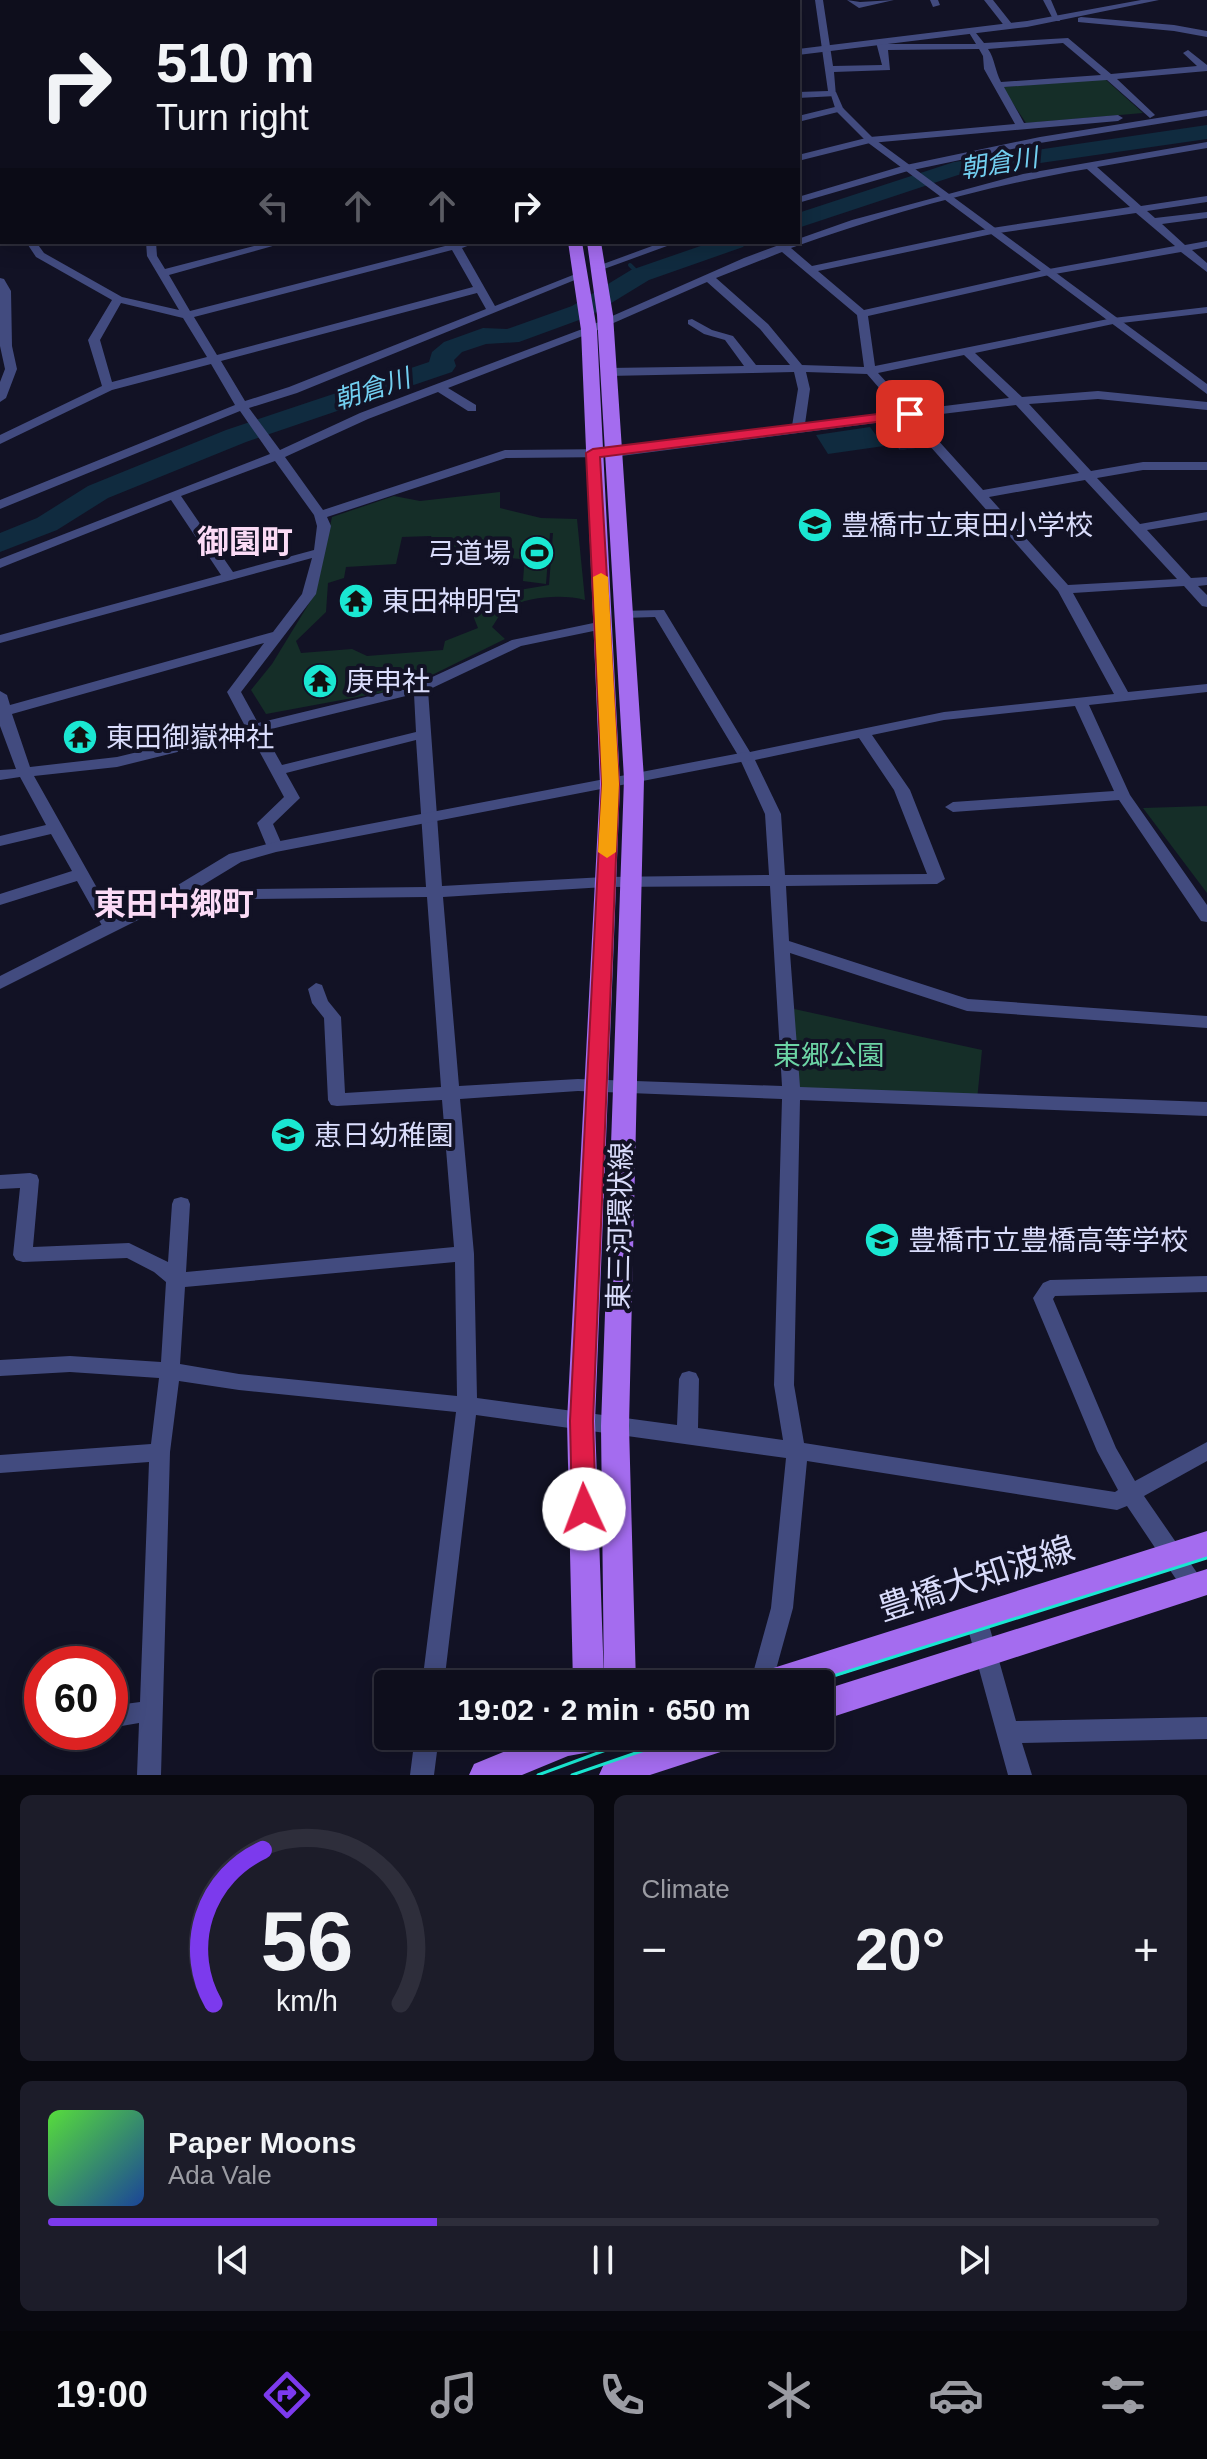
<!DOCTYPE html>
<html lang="en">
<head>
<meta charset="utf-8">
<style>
	:root { --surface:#0e0e1c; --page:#1c1c29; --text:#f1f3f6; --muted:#9b9ca3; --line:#2e2e3b; --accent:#7c3aed }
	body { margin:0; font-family:Helvetica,"Noto Sans JP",sans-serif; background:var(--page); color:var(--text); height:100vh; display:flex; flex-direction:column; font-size:30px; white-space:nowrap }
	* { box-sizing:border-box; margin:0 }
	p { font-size:26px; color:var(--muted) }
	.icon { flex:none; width:44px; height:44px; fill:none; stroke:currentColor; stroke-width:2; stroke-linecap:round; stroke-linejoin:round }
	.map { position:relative; height:1775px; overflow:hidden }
	.details { display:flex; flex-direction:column; gap:20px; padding:20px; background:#08080f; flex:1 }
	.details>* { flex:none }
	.top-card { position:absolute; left:0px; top:0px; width:800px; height:244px; box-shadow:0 4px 20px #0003,0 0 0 2px var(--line); background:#0e0e1c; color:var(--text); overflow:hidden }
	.speed { position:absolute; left:24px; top:1646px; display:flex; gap:16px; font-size:40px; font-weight:700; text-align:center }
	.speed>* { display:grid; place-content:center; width:104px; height:104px; border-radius:50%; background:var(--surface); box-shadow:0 4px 20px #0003,0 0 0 2px var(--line); line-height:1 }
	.speed .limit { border:12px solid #d22; background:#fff; color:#111 }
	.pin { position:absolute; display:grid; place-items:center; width:68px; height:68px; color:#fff; margin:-34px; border-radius:16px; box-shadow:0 4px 12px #0006 }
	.me { position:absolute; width:88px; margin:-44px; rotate:358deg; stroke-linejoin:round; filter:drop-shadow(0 0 6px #0008) }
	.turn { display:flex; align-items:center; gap:28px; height:168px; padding:0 24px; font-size:36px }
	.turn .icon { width:104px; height:104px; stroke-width:2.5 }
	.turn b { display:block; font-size:56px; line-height:68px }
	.lanes { display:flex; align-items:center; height:76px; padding:0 24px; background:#0003; justify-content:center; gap:40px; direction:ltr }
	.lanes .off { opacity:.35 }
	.big { font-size:60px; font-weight:600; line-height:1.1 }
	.details .card { flex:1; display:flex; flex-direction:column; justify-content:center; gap:12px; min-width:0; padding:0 28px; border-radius:12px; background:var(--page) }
	.details .dial { align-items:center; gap:0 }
	.dial svg { height:208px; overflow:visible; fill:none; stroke:var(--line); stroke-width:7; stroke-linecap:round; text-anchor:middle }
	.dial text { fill:var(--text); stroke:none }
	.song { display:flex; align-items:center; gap:24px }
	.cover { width:96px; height:96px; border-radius:12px; background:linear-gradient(135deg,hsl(110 70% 55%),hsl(220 70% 35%)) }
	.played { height:8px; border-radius:4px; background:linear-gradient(90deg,var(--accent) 35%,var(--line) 35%) }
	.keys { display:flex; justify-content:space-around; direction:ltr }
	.heat { display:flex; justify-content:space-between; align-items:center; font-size:44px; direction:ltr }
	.details .tiles { flex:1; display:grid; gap:20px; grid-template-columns:1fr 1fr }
	.card:last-child { grid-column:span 2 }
	.trip { position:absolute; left:374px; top:1670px; width:460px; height:80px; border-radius:8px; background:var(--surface); box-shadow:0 4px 20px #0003,0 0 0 2px var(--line); font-weight:600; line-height:80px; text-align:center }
	.tabs { display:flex; height:128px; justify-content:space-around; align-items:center; background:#06060b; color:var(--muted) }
	.tabs .icon { width:56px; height:56px }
	.tabs .active { color:var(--accent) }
	.tabs b { font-size:36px; color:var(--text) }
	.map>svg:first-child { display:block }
	.green { fill:#152e28; fill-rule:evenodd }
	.water { fill:#102b3f }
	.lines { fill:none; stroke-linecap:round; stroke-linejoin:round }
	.stream { stroke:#102b3f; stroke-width:4 }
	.river { fill:#102b3f; fill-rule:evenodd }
	.minor { fill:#424b7f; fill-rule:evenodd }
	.tertiary { fill:#424b7f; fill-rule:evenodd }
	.primary { fill:#a46cef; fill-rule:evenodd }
	.tram { stroke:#1ae7d2; stroke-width:3 }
	.wall { fill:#2d2d51 }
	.shaded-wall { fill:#1a1a38 }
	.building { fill:#3f4063; stroke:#58587b; stroke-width:2 }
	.route { fill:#e11d48; stroke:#92132f; stroke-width:2 }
	.slow { fill:#f59e0b }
	.labels { text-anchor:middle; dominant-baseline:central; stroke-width:8; stroke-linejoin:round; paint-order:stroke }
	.far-water-label { font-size:26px; font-style:italic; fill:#72cff0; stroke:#121225 }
	.poi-label { font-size:28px; fill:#d9dcfb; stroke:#121225; text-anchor:start }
	.park-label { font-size:28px; fill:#6cd4a5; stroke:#121225 }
	.street-label { font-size:28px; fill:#d9dcfb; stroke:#121225 }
	.quarter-label { font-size:32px; font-weight:bold; fill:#fbdbf6; stroke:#121225 }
	.near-street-label { font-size:34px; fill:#d9dcfb; stroke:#121225 }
</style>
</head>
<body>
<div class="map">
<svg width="1207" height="1775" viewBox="0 0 1207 1775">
	<rect width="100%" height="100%" fill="#121225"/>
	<path class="green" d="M1105,79L1143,113L1026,123L1002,87Z
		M500,492V508L541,518L577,519L585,600C563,594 523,596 504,611C499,614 496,622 492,627L505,639L434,674L390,691L266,714L251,690L272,664L316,592L332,517L394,496L420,501ZM550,533H553L549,585L519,590L499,603L474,599V618L478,628L445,641L443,650L367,656L352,649L301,653L296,641L326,612L328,583L344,578L346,567L396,564L402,537L431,536L436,548L492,550L499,543L512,545L510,558L521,559L526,541L523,581L546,584Z
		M1207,806V893L1143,808Z
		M785,1007L982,1050L977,1100L791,1091Z"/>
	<path class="water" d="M870,427L884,446L828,454L816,435Z"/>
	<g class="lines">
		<path class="stream" d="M630,265L640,275"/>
		<path class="river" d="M1207,125V139L958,175L798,228V213L954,162Z
			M712,242H747L743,247L649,280L590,316L519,342L486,344L462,352L454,360L456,366L452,372L246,442L108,498L57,530L0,552V533L37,518L88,486L226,430L429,362L432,352L444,342L483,328L507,329L572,306L631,270Z"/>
		<path class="minor" d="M815,0H823L833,66L882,65L876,42L880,39L886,44H976L968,31L972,28L984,43L1068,38L1111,74L1197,66L1183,53L1188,50L1207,65V71L1117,79L1153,113L1155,115L1150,118L1107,80L1004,87L1024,123L1118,115L1123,118L1118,121L870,143L798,161V155L870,137L1015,124L984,69L983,56L979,49L888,50L890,70L834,72L836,96L798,98V92L828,91ZM1063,43L1101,75L1001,82C995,71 995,59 988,49Z
			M847,0L860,2L894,0L859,8Z
			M930,0H938L940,5L933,7Z
			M984,0H993L1012,24V28H1006Z
			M1043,0H1051L1060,21H1054Z
			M0,53H2V59H0Z
			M839,106L844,109L842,111L798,122V116Z
			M1207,110V116L1040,143L908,171L798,203V197L906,165L1040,137Z
			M0,113H2V119H0Z
			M1207,142V148L1097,167L1141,206L1207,196V202L1147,211L1155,218L1207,212V218L1162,224L1185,245L1207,241V247L1192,250L1207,263V272L1181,252L1049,275L868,316L875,366L1113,318L1207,307V313L1113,324L975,353L1022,397L1098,391L1207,402V410L1098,399L1029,404L1091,471L1143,462H1207V470H1143L1097,478L1140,524L1207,512V520L1147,530L1191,578L1207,577V585L1198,586L1207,595V607L1202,606L1184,586L1073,593L1128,692L1207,684V692L1089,705L1130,795L1207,905V922L1201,921L1119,800L953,812L945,807L953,802L1114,791L1075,706L944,720L872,735L910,790L945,879L937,884L786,886L789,941L968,999L1207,1016V1028L967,1011L790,953L800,1087L1207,1102V1116L800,1100L794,1385L804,1443L1115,1492L1118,1490L1097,1451L1033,1298L1043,1283L1050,1280L1207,1276V1292L1055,1296L1053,1299L1116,1448L1135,1481L1207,1442V1461L1144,1496L1202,1580L1205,1587L1202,1594L1194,1597L1186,1594L1127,1506L1117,1510L807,1461L793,1608L772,1684H750L771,1608L786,1458L476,1415L444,1684H422L456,1412L239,1390L179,1381L170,1452L161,1775H137L139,1723L110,1728V1706L140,1702L149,1462L0,1473V1455L151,1444L159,1378L70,1372L0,1376V1360L70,1356L161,1362L166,1282L154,1272L127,1258L23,1262L16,1260L13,1255L20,1188L0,1189V1175L30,1173L37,1175L39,1180L33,1247L129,1243L168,1262L172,1204L174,1199L181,1197L188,1199L190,1204L186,1272L454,1247L442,1100L337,1106L331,1105L328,1100L324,1018L312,1003L308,989L316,983L322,985L328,1001L341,1017L345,1093L441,1087L427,897L174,900L166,895L174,890L426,887L416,740L286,773L300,798L273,824L283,847L275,852L267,847L257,823L284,797L250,734L117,767L34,776L119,927L111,932L105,931L77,881L0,905V894L72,871L51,834L0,846V836L46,825L20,777L0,780V770L16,769L0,726V691L7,695L10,705L273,632L302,594L312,558L0,643V635L221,575L171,500L0,568V559L270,454L240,411L0,509V500L235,405L211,364L112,390L0,444V435L102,386L88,340L112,300L36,257L26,242H36L44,253L122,297L179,310L147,256L146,242H156L157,256L165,269L269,242H287L169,275L190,311L449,245L448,242H478L462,248L495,306L578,273L587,275L297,393L249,408L280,450L360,413L585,328L744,258L779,245L798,242V239L852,220L1023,174ZM1087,169L1130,207L992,228L812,266L791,248C887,214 986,186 1087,169ZM1136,213L1175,246L1049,269L864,310L818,271L992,234ZM452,250L473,287L217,355L194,317ZM782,252L857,315L864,367L802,365L768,324L716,278ZM707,282L760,329L790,365H756L733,336L712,330L692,319L688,320V324L704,334L725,340L744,366L608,368L602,372L608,376L794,372L798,389L792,426L613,449L505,450L323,510L285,457L368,419L438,392L468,411H476V405L448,388L593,332ZM477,293L486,309L289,387L245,401L221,361ZM121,303L183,318L207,357L112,382L100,340ZM964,355L1009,398L912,410L878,373ZM806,372L867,374L900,412L805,424L810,389ZM1016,405L1079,473L983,490L917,417ZM906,419L1058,591L1114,694L944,712L750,752L664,610L618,611L616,614L618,617L623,618L655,617L739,757L765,814L769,875L605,877L442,886L428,690L521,646L608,628L610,625L608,622L603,621L512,640L415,685L258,723L241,692L316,594L331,526L327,517L506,458L613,457ZM275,461L314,515L317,526L314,550L233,572L181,496ZM1085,480L1177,579L1068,585L989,497ZM264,643L227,692L245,726L117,757L30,767L12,714ZM414,694L416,732L282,765L263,731ZM859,738L894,790L927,874L785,875L781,814L755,760ZM770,886L782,1086L578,1079L459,1086L443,897L605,887ZM578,1091L782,1099L774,1385L783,1440L698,1428L699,1379L696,1373L689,1371L682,1373L679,1379L677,1425L477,1398L474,1254L460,1099ZM455,1262L457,1396L239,1374L180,1364L185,1287Z
			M0,228H2V234H0Z
			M663,242H678L604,269L595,267Z
			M0,278L4,279L11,291L12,346L17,369L6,398L0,402V382L5,369L0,346Z
			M976,1608L984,1611L987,1618L1016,1721L1207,1717V1739L1022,1743L1032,1775H1008L965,1618L968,1611Z
			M415,1736H439L434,1775H410Z"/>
		<path class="tertiary" d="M1141,0H1159L1027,27L798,55V49L1027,21Z
			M1081,17L1174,25L1207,31V37L1174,31L1078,22V18Z
			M830,92H836L843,108L873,138L1207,384V394L867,142L836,111Z
			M2,107V113L0,114V108Z
			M2,143V149L0,150V144Z
			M746,752L751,754L753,757L751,760L276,852L241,862L180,899L0,989V976L168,891L229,854L275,842Z"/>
		<path class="primary" d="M112,0H125L111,2Z
			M605,0H618L604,2Z
			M2,66V74L0,75V67Z
			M568,242H582L597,330L620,784L595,1421L604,1681L601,1426L624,779L597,315L587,242H601L613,315L644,779L629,1426L636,1684H573L567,1421L600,784L581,330Z
			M1207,1531V1557L812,1684H751L756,1674L767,1670Z
			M1207,1569V1595L820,1721V1691Z
			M542,1736H623L618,1747L568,1756L522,1775H469L474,1764Z
			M677,1736H741L736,1747L650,1775H599L604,1764Z"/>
		<path class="tram" d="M808,1684L1207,1558
			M538,1775L644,1736
			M572,1775L685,1736"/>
	</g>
	<path class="wall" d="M884,421L923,447L900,450L883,431Z"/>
	<path class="shaded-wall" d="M924,437L923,447L900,450L901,441Z"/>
	<path class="building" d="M908,417L924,437L901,441L884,421Z"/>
	<path class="route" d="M910,410L917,414L915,417L600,457L619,784L593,1421L596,1509L592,1516L584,1519L575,1516L572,1509L570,1421L602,784L586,453L593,449Z"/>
	<path class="slow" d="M601,573L608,577L619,784L616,852L607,858L598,852L602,784L593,577Z"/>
	<defs>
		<g id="school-disc" transform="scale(1.8)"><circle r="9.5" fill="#1ae7d2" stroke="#121225"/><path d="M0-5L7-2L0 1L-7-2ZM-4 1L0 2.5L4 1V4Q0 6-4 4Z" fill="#111"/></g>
		<g id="stadium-disc" transform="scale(1.8)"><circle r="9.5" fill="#1ae7d2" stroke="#121225"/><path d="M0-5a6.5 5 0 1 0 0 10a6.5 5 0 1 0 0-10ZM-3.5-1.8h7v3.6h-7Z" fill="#111"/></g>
		<g id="temple-disc" transform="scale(1.8)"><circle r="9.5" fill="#1ae7d2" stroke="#121225"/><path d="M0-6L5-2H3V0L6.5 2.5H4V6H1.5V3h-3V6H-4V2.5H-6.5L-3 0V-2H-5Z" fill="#111"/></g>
	</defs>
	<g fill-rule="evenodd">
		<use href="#school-disc" x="815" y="525"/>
		<use href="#stadium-disc" x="537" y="553"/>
		<use href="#temple-disc" x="356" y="601"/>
		<use href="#temple-disc" x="320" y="681"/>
		<use href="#temple-disc" x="80" y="737"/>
		<use href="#school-disc" x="288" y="1135"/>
		<use href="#school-disc" x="882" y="1240"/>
	</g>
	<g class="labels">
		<g class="far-water-label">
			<text transform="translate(999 163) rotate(-9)">朝倉川</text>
			<text transform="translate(372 389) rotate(-18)">朝倉川</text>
		</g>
		<g class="poi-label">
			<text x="841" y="525">豊橋市立東田小学校</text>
			<text x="511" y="553" text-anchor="end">弓道場</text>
			<text x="382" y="601">東田神明宮</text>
			<text x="346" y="681">庚申社</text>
			<text x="106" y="737">東田御嶽神社</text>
			<text x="314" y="1135">恵日幼稚園</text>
			<text x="908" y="1240">豊橋市立豊橋高等学校</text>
		</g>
		<g class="park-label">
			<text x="829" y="1055">東郷公園</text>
		</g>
		<g class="street-label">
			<text transform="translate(620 1226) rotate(-89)">東三河環状線</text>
		</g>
		<g class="quarter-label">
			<text x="245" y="542">御園町</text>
			<text x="174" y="904">東田中郷町</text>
		</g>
		<g class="near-street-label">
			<text transform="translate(976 1578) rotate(-18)">豊橋大知波線</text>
		</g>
	</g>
</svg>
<div class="speed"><div class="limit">60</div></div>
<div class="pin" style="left:910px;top:414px;background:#d93025"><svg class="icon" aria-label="arrive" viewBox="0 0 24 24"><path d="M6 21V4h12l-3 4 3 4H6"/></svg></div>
<svg class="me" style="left:584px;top:1509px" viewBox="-20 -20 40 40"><circle r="19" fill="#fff"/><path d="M0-13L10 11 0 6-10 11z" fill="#e11d48"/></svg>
<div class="trip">19:02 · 2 min · 650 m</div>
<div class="top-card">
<div class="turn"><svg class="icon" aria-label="right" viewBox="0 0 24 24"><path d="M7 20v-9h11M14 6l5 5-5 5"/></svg><div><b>510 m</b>Turn right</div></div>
<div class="lanes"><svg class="icon off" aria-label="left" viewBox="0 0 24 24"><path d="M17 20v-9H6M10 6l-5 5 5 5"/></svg><svg class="icon off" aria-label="ahead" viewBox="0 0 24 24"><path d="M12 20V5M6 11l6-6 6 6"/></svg><svg class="icon off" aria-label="ahead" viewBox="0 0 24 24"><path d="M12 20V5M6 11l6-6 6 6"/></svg><svg class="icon" aria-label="right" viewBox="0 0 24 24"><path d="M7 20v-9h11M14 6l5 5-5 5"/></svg></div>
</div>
</div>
<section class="details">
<div class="tiles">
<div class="card dial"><svg viewBox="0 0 100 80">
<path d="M14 69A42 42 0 1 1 86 69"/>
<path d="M14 69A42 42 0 0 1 33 10" stroke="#7c3aed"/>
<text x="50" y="56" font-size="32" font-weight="700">56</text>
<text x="50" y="72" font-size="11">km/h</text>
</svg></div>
<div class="card"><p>Climate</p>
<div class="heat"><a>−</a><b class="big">20°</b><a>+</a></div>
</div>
<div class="card">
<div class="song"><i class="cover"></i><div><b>Paper Moons</b><p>Ada Vale</p></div></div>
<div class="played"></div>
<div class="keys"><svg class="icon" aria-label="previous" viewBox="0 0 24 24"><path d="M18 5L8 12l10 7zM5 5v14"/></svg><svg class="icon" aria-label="pause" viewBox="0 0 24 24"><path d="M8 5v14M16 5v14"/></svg><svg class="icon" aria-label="next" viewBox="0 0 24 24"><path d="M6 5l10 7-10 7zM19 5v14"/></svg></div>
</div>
</div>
</section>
<nav class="tabs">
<b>19:00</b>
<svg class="icon active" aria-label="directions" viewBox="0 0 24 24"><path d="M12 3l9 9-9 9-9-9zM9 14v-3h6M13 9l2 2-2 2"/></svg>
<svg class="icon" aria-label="music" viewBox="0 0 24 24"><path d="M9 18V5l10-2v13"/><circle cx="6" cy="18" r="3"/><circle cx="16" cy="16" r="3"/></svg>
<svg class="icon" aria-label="phone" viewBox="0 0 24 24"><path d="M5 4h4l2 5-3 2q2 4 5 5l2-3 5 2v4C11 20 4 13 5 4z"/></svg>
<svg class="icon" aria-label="climate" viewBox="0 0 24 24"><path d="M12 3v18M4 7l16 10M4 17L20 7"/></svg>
<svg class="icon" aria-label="car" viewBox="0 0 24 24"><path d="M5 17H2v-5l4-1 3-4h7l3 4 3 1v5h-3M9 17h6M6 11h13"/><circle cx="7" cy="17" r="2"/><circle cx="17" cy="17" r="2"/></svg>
<svg class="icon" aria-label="filters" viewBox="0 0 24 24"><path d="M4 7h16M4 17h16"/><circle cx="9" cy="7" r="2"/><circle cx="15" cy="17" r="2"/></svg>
</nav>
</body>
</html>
